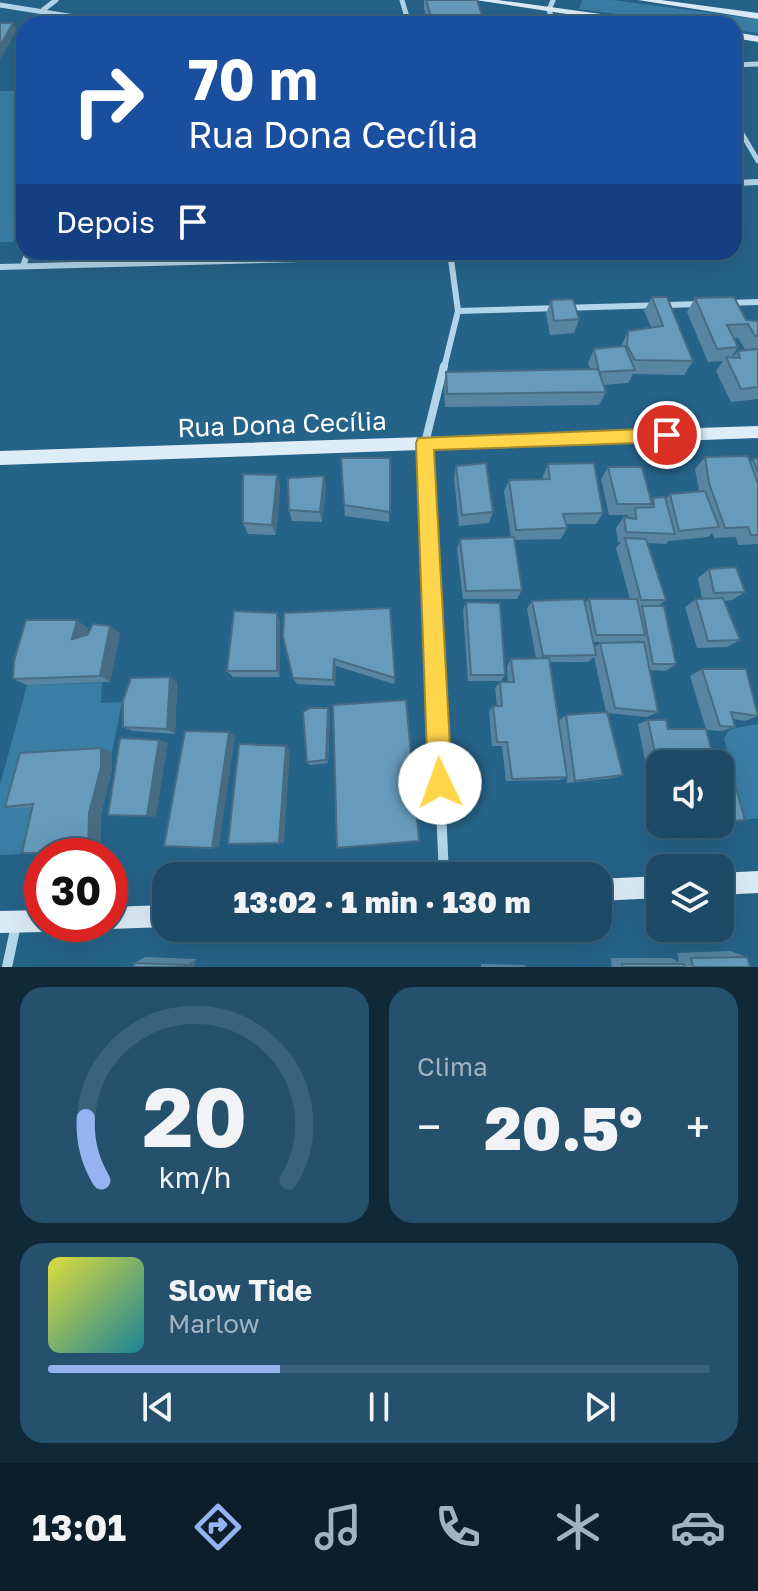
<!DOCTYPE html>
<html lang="pt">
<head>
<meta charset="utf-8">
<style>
	:root { --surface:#1c4a67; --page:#25516d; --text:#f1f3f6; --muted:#a0b3c0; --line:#3a627b; --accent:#95b2f1 }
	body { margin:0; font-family:"Golos Text",sans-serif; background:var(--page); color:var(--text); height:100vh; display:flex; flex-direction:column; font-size:30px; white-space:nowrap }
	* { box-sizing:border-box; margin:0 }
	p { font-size:26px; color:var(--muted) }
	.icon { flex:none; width:44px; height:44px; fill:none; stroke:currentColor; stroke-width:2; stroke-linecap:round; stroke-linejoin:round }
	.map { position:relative; height:967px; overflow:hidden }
	.sheet { display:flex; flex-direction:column; gap:20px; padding:20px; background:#0f2939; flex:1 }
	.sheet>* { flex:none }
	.hud { position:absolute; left:16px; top:16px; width:726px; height:244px; border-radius:24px; box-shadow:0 8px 32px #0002,0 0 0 2px var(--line); background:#1a4fa0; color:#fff; overflow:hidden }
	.fabs { position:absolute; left:646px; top:750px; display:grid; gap:16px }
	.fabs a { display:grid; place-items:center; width:88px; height:88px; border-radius:16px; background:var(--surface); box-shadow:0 8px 32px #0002,0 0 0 2px var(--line); font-size:40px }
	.speed { position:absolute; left:24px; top:838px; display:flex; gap:16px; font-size:40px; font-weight:700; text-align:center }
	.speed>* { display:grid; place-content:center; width:104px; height:104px; border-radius:50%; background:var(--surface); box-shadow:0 8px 32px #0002,0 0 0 2px var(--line); line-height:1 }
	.speed .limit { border:12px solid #d22; background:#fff; color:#111 }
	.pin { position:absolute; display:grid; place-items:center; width:68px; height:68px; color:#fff; margin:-34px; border:4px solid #fff; border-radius:50%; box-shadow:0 2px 8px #0007 }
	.me { position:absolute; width:88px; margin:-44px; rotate:357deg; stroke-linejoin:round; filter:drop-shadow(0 0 6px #0008) }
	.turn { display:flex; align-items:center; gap:28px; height:168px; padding:0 40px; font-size:36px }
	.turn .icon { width:104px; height:104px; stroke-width:2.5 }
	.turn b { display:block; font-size:56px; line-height:68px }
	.then { display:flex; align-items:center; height:76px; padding:0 40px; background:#0003; gap:16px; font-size:30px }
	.big { font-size:60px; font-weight:800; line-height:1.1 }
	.sheet .card { flex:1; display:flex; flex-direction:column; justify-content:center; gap:12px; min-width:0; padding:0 28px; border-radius:24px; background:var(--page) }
	.sheet .dial { align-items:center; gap:0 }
	.dial svg { height:208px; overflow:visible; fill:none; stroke:var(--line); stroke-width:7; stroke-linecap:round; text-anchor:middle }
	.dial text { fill:var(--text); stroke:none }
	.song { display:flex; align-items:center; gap:24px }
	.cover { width:96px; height:96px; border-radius:12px; background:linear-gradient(135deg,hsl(60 70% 55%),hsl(190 70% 35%)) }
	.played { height:8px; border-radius:4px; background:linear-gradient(90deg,var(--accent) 35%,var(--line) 35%) }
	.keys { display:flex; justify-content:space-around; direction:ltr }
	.heat { display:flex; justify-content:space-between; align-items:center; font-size:44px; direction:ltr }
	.sheet .tiles { flex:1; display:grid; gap:20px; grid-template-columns:1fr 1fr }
	.card:last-child { grid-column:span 2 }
	.trip { position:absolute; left:152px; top:862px; width:460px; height:80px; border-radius:24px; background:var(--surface); box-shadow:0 8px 32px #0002,0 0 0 2px var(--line); font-weight:800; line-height:80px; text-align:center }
	.tabs { display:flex; height:128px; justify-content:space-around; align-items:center; background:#0b1e29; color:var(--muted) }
	.tabs .icon { width:56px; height:56px }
	.tabs .active { color:var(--accent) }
	.tabs b { font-size:36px; color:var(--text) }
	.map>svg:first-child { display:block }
	.green { fill:#3a7ea6 }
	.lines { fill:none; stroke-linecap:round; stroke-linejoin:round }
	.street-far3 { stroke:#b3d5e9; stroke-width:5 }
	.street-far2 { stroke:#b3d5e9; stroke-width:6 }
	.street-far1 { stroke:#b3d5e9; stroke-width:8 }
	.street { stroke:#b3d5e9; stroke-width:10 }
	.secondary { fill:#ddedf8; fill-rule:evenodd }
	.wall { fill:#5885a1; fill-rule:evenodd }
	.shaded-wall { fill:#476c83 }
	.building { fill:#669bbb; stroke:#476c83; stroke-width:2 }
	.route { fill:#ffd54a; stroke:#a68a30; stroke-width:2 }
	.labels { text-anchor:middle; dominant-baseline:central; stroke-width:8; stroke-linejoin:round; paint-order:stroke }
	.street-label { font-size:26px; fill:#fff; stroke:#266389 }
</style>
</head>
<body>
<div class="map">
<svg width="758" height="967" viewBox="0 0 758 967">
	<rect width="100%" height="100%" fill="#266389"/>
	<path class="green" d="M582,0H612L758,19V33L734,30V24H689L579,9Z
		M0,91H24V214L13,242H0Z
		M102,683L101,703L122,702L112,752L59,754L37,853L0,855V785L27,685Z
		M758,724V818L744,820L724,738L730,729Z"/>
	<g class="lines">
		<path class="street-far3" d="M402,0L409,24
			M553,0L549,10L554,24
			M0,5L118,24
			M43,10L56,0
			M734,65L758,64
			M734,120L758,161"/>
		<path class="street-far2" d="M734,183L758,182
			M23,266L28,252
			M0,267L450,255
			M727,303L758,302
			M458,311L701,304
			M444,368L458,311L450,252"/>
		<path class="street-far1" d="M433,631L425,443L444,366"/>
		<path class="street" d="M433,629L444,876
			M7,967L16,925"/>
		<path class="secondary" d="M475,0H498L652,21L657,24H632Z
			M638,0H661L758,13V19Z
			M734,32L758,36V42L734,38Z
			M758,426V438L0,465V451Z
			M758,871V893L720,895V873Z
			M660,876V898L598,901V879Z
			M166,905V927L110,929L101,924H110V907Z
			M42,910V924H52L50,929L42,932L0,933V911Z"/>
	</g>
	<path class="wall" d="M424,0H477L482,15L481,24H428L424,9Z
		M652,297L693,361L684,375L633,374L628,383L603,385L606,392L599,405L445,407L444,385L446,372L590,369L588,363L594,349L621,347L628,331L651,327L644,311Z
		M695,298L746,320L758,321V348L745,349L738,338H734L738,347L731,358H732L738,351L758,349V399L731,402L716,371L723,361L708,362L687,312Z
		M551,300L579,319L574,333L550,335L546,314Z
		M705,457L750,462L753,459L758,458V544L738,545L736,537L714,538L712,533L708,537L669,541V540L666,544L648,543L666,600L658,606L676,664L666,671L650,670L658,712L647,717L608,713L623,775L614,778L567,783V777L560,780L506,781L502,746H492L489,711L493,706H497L495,688L500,682H508L507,666L511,659L536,658L527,609L532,601L585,603L589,599H630L616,548L621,542H618L616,528L624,517L627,518L629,515H609L601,479L608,467L651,501L653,498L666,499L670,494L699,491L695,469ZM638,640V642L600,643L595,647L593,642H635ZM594,657L606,712L566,715L559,720L550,662H588Z
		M390,458L389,522L345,516L344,505Z
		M548,464L603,513L596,524H566L567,528L561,539L514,540L522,590L517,599H463L457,549L460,539L511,537L504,491L509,480L543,479V476Z
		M456,466L493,512L489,523L459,526L454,478Z
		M277,475L280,486L276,535L248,534L243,523Z
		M324,476L326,487L322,522L292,521L289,510Z
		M709,569L745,592L732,600L724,601L740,640L727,647L697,648L685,607L696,599H702L698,578Z
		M466,602L505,675L501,681H468L463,610Z
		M277,613L280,621V677H233L227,671Z
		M88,628L86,636L120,633L110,682L27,685L13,679Z
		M283,637L395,678L394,684L336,666L335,686L297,684L293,678Z
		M702,669L758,716L745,721L733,719L735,727L721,731L707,730L660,764V782L649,781L638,724L648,720L668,729H706L690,676Z
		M170,677L177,683L175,734L133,731L123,727Z
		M328,708L330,713L328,763L310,765L307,762Z
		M112,752V770L101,814L100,852L88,853L33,807L20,808L5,807Z
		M730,951L747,957L750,967H612L611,958H671L679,962L677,953Z
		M145,957L196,959L194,967L134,963Z
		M481,964L524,965L526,967H481Z"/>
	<path class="shaded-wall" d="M13,23L17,30L0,60V46Z
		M277,475L280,486L276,535L272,525Z
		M324,476L326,487L322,522L320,512Z
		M277,613L280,621V677L277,671Z
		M77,620L88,628L83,647L72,639Z
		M110,626L120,633L110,682L100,676Z
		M334,659L336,666L335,686L333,680Z
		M170,677L177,683L175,734L167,729Z
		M328,708L330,713L328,763L326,760Z
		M229,732L235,736L219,847L212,848Z
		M159,740L168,743L156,817L147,816Z
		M286,746L290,750L284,843H279Z
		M101,748L112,752V770L101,814L100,852L88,853L89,813Z
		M196,959L194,967H187V965Z"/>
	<path class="building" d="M426,0H477L482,15L431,17Z
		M0,23H13L0,46Z
		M652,297H667L693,361L635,360L627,346L628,331L663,326Z
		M734,297L746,320L758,321V335L755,336L748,324L727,325L738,347L717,349L695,298Z
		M573,299L579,319L554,321L551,300Z
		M625,346L635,370L599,372L606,392L447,394L446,372L598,369L599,372L594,349Z
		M758,349V387L741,389L726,357L740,358L738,351Z
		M748,456L758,484V535H751L748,527L725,528L709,483L705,457Z
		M341,458H390V512L344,505Z
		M758,458V472L753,459Z
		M486,463L493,512L462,515L456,466Z
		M594,463L603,513L563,514L567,528L516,530L509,480L550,479L548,464Z
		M608,467H642L652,504H617Z
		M243,474L277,475L272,525L243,523Z
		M324,476L320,512L289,510L288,478Z
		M705,491L719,527L679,531L670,494Z
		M665,497L675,534L626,532L624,517L636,519L635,508L654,507L653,498Z
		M514,537L522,590L466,591L460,539Z
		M625,538L646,539L666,600H641Z
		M736,567L745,592L714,593L709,569Z
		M723,598L740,640L708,641L696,599Z
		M584,599L596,655L543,656L532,601Z
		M589,599H637L645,635H596Z
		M466,602L500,603L505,675H471Z
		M642,606H664L676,664H653Z
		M390,608L395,678L334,659L333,680L293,678L283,637L284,613Z
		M234,611L277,613V671H227Z
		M26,620H77L72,639L87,635L93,624L110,626L100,676L13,679L14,661Z
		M644,642L658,712L615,708L600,643Z
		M549,658L567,777L512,779L507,742H497L493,706H502L500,682H514L511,659Z
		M702,669H746L758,716L731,712L735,727L720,726Z
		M170,677L167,729L123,727V701L131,678Z
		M406,700L419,841L337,848L333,705Z
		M310,708H328L326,760L307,762L303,712Z
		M607,712L623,775L575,781L566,715Z
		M648,720H666L668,729H706L715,764H660V777Z
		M185,731L229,732L212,848L164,846Z
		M120,738L159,740L147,816L108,815Z
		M239,744L286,746L279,843L228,844Z
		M101,748V767L89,813L88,853H22L33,804L5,807L20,753Z
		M720,770H731L745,820L720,822Z
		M747,957L750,967H693L691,958Z
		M134,963L187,965V967H134Z
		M622,964H684L685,967H622Z"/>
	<path class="route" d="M667,428L676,435L667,442L434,450L452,783L448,792L440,795L432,792L428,783L416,443L418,438Z"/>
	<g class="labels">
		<g class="street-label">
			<text transform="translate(282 424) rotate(-2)">Rua Dona Cecília</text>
		</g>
	</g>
</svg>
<div class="fabs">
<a><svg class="icon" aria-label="sound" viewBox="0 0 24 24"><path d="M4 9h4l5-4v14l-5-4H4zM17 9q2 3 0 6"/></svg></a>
<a><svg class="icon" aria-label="layers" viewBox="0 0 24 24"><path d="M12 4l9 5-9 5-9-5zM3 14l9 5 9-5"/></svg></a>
</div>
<div class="speed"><div class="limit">30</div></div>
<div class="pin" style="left:667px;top:435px;background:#d93025"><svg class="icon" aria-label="arrive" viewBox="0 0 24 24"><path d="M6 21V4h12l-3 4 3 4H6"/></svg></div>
<svg class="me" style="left:440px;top:783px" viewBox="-20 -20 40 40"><circle r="19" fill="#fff"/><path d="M0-13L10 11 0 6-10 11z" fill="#ffd54a"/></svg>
<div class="trip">13:02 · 1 min · 130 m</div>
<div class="hud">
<div class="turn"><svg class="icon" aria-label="right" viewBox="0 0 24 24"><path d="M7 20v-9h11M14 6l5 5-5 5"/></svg><div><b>70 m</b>Rua Dona Cecília</div></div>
<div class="then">Depois<svg class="icon" aria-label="arrive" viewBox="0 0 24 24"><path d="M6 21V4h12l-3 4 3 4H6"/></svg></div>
</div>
</div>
<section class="sheet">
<div class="tiles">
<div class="card dial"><svg viewBox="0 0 100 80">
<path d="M14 69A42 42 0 1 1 86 69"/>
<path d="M14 69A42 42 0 0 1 8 45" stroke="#95b2f1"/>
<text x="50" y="56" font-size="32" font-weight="700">20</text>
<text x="50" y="72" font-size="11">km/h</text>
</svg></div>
<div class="card"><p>Clima</p>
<div class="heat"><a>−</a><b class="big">20.5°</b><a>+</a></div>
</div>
<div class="card">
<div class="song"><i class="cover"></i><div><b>Slow Tide</b><p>Marlow</p></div></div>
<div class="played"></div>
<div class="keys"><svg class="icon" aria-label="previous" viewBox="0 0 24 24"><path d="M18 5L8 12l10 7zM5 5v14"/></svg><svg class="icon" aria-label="pause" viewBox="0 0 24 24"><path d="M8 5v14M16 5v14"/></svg><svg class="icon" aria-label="next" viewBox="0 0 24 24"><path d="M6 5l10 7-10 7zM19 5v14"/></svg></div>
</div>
</div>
</section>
<nav class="tabs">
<b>13:01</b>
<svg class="icon active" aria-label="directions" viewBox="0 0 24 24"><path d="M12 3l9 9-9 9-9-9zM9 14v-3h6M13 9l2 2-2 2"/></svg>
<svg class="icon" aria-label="music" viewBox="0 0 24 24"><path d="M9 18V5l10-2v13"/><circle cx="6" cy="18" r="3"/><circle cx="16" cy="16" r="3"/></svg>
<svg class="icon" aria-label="phone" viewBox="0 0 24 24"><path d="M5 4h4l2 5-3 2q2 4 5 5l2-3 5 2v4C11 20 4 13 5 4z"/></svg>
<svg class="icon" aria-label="climate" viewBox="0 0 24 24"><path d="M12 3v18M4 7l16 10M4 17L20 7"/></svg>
<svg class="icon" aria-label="car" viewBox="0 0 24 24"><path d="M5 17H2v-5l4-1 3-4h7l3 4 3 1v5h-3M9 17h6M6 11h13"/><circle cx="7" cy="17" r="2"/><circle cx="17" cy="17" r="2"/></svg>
</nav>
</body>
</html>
